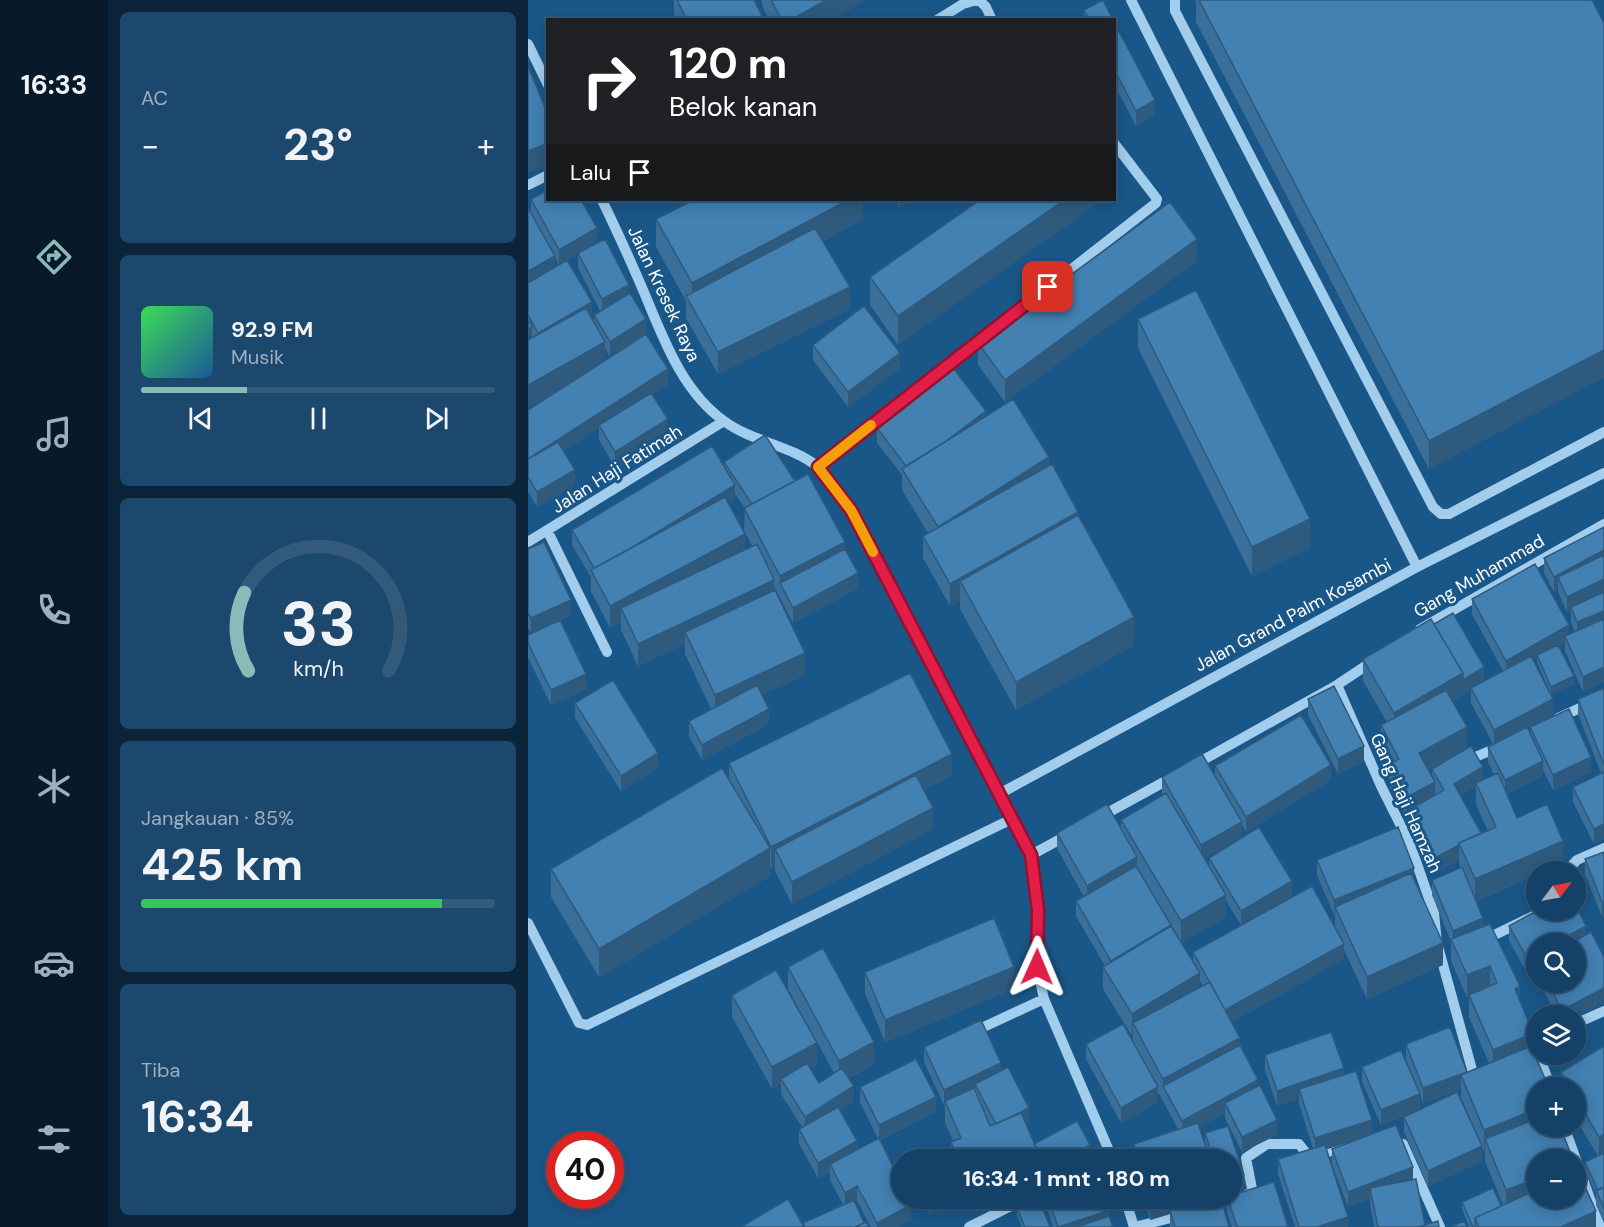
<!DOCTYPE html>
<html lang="id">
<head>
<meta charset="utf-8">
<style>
	:root { --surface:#144167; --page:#1d486d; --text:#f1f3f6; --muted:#9dafc0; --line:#335a7b; --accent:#8bbbb9 }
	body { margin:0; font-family:"DM Sans",sans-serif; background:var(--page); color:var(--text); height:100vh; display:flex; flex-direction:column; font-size:22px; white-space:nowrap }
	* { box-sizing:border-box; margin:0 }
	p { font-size:20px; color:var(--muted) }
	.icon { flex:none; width:33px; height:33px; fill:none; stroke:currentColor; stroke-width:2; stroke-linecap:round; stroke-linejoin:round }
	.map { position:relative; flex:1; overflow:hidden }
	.panel { display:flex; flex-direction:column; gap:12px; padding:12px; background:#0b2439; width:420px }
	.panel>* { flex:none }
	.hud { position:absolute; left:18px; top:18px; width:570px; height:183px; border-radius:0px; box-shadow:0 3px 15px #0003,0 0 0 2px var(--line); background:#202124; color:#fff; overflow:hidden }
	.needle { width:39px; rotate:58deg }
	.fabs { position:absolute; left:998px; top:861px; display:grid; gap:12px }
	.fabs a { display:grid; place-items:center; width:60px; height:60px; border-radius:50%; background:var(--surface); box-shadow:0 3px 15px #0003,0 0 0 2px var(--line); font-size:30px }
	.speed { position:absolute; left:18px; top:1131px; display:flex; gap:12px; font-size:30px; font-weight:700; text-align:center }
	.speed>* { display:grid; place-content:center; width:78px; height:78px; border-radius:50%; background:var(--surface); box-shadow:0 3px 15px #0003,0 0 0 2px var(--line); line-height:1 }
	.speed .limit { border:9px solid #d22; background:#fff; color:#111 }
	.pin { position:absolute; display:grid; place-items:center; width:51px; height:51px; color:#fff; margin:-26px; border-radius:12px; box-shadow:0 3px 9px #0006 }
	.me { position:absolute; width:66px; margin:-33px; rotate:1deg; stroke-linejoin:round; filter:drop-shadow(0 0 4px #0008) }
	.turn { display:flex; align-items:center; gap:21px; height:126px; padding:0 24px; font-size:27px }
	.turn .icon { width:78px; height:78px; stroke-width:2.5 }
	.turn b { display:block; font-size:42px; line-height:51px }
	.then { display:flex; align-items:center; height:57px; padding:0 24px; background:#0003; gap:12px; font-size:22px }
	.big { font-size:45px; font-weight:700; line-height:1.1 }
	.panel .widget { flex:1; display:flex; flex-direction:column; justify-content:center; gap:9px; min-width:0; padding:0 21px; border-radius:9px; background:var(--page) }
	.panel .dial { align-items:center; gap:0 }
	.dial svg { height:156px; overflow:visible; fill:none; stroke:var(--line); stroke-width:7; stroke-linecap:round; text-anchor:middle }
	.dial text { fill:var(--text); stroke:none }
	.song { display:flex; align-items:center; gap:18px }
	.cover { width:72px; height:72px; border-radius:9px; background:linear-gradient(135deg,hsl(130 70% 55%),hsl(210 70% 35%)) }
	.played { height:6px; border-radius:3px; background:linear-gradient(90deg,var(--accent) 30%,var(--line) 30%) }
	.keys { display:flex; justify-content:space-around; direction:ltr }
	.heat { display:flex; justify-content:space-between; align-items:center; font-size:33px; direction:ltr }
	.charge { height:9px; border-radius:4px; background:linear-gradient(90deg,#34c759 85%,var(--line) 0) }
	.trip { position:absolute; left:363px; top:1149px; width:351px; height:60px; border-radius:30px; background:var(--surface); box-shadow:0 3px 15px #0003,0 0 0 2px var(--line); font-weight:700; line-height:60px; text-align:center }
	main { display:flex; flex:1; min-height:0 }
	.menu { display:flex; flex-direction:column; width:108px; justify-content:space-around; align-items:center; background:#081a29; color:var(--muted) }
	.menu .icon { width:42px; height:42px }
	.menu .on { color:var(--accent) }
	.menu b { font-size:27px; color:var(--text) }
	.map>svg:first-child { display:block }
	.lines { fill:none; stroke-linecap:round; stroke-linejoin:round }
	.minor { stroke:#a3cded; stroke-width:10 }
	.wall { fill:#396f99; fill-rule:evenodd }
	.shaded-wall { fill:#2e5a7d }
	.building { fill:#4281b2; stroke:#2e5a7d; stroke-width:1.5 }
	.route-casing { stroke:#92132f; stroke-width:15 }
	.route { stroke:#e11d48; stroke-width:10 }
	.slow { stroke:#f59e0b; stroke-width:10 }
	.labels { text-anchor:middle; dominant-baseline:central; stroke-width:6; stroke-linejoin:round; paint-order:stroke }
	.street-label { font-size:18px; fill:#fff; stroke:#1a5789 }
</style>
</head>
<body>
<main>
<nav class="menu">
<b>16:33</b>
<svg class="icon on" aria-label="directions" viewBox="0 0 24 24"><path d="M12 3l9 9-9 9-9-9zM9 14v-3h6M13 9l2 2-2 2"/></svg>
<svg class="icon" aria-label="music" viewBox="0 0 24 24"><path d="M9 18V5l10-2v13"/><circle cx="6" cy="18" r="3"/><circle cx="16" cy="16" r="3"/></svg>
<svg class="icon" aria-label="phone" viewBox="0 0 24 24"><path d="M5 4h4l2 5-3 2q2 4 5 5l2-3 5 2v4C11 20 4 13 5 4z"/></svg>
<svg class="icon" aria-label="climate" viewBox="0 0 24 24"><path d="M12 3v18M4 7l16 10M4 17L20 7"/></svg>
<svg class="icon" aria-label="car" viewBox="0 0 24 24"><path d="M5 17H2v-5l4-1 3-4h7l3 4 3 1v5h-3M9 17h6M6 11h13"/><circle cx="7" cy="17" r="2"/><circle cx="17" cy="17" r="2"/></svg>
<svg class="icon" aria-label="filters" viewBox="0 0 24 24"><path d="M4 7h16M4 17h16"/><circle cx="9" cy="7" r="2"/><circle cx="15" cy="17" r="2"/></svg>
</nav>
<section class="panel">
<div class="widget"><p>AC</p>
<div class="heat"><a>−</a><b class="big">23°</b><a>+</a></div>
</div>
<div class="widget">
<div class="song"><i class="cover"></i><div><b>92.9 FM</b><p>Musik</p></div></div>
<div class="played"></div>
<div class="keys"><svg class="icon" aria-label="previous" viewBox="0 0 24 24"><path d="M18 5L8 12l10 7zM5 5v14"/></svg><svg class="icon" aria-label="pause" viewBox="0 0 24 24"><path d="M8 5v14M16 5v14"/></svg><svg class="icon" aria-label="next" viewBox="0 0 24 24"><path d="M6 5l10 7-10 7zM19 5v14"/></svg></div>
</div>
<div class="widget dial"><svg viewBox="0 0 100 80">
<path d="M14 69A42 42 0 1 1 86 69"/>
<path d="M14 69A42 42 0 0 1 12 29" stroke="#8bbbb9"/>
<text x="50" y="56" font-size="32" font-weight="700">33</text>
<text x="50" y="72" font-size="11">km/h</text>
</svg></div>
<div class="widget"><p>Jangkauan · 85%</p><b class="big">425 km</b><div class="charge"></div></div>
<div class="widget"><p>Tiba</p><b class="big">16:34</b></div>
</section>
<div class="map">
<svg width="1076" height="1227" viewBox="0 0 1076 1227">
	<rect width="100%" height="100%" fill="#1a5789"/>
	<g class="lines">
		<path class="minor" d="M451,0L458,7L464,20
			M603,0L889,567
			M647,0V11L905,507L913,514H921L1076,432
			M409,20L435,4L449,0
			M0,44L20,85
			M0,185L20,175
			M74,200C87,227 100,255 112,283C133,331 151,389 196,421C224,442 263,445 290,467C303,479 313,496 323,510L503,855L510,910L509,967L516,999L585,1160
			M290,467L628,203L629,199L586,143
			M20,532L79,652
			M0,542L196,421
			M892,629L1076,524
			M809,685L853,786L882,844L906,913L909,943L948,1084
			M1030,718L1076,697
			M938,761L973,746
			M666,765L809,685L845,661
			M473,793L889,567L1076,473
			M572,817L645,777
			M503,855L540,835
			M1038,872L1049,860L1076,848
			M0,923L51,1023L59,1025L486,818
			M956,940L1018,910
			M1047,1024L1076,1011
			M445,1032L516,999
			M998,1066L1013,1061L1023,1088
			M1036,1126L1072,1227
			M875,1144L912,1227
			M597,1198L606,1227L655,1215
			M681,1206L723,1193L724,1189L718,1158L739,1144H771L782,1158L815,1147
			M441,1227L499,1198"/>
	</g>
	<path class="wall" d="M146,0H226L236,20H148L146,17Z
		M234,0H338L303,20H241L234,5Z
		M668,0H1064L901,469L668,22Z
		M556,10L585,20H556Z
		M586,22L627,115L608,126L586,84Z
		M3,199L69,243L101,293L140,384L124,394L140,434L87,467L71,440V428L35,451L47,485L9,507L0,492V410L31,390L0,407V208L3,213ZM50,254V268L72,311L66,315V322L39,260ZM27,258L31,265L27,267ZM77,348L82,357L77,360Z
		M335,200V219L295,241L322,309L190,374L158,318V301L128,247V219Z
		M367,200H384L371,207Z
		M452,200L370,345L342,305V277Z
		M669,261L477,402L450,365V343Z
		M610,319L782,547L724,576L610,348Z
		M285,345L372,368L320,407L285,360Z
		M458,416L521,466L550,516L606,645L488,710L432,609V600L422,606L395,558V536L400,533L374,490V475L349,443V428Z
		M196,462L267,481L317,549L330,588L265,623L246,586V591L277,675L234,695L241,724L174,760L161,736V721L183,709L157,654V644L110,666L93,630V622L82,628L63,591V577L44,545V530L196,466ZM207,494L217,508L216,530L224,546L217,550L201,504L207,500Z
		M1076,527V682L1055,692L1037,651V643L1031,646L1046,684L1023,694L1009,662V658L1005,660L1025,714L999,728L1002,735V727L1063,772L1025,790L1015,770V776L979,794L989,818L1035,863L948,901L955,926L992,1002L1005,1050L1008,1160L1068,1227H941L934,1209V1202L973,1206L975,1205L957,1161V1152H956L954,1147V1161L900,1186L876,1132V1117L949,1135L933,1097V1089L895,1103L892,1094V1109L853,1125L834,1082V1067L891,1092L878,1059V1044L939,1072L961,1063L941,1017V996L939,997L923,961V942L904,895V880L932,868L931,860L907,873L881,825V818L879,819L861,787V765L862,764L853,747V725L859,722L835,681V659L906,624L956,681L975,671L944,614V599L1041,634L1047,632L1043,622V610L1039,612L1030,592V590L1026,592L1016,573V558ZM943,690V703L965,744L960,747V762L966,775L955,780L939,748L924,701ZM924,757L904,769V776L900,770ZM948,786V805L960,831L953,834L932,795Z
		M0,549L43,615L32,620L58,689L23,705L0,658V635L3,633L0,628Z
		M1076,688V839L1066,844L1045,802V787L1073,773L1050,714V699Z
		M780,699L836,761L810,774L780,715Z
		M47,703L130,768L93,791L47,718Z
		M773,715L803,765V780L718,832L714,825V837L676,858L681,866V858L731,827L764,881V896L745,907L784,886L807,927V915H806L789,875V860L870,827L886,868V880L915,943V965L839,999L816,950V959L703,1022L712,1038V1045L730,1080V1086L732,1085L749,1120V1135L714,1152L697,1118V1113L671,1127L677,1145V1133L700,1126L716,1175V1191L704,1194V1160H606V1144L650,1129L630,1092V1102L593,1123L558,1059V1044L595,1024L605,1042V1036H604L575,989V967L577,966L548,916V901L556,897L529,848V833L579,804L593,829V820L635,795L634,792V777L674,754L687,776V766ZM698,901L713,925L665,952V961L643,926V925L653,943L698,917ZM672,980L675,986L672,988Z
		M201,763L424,776L396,790L405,829L264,904L247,871V867L243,869L242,866V876L71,977L23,897V869L201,779Z
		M1076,852L1074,917L1057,874V859Z
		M1047,904L1058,926V934L1063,932L1076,957V1003L1047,1018V1016H1029L1011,982H1047V944H1008V977V968L999,973L981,941V926L1010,910H1047Z
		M260,967L346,1064L321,1078L326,1101L312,1110L329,1150L350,1139L332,1102V1087L408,1112L352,1140L383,1220L369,1227H343L329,1201L327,1202L336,1223L341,1227L275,1225L315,1205L302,1180V1172L290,1178L271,1144V1129L274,1127L253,1094V1084L244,1089L204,1017V995L289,1065L282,1068L291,1083L306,1073L260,989Z
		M337,972L486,989L357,1042L337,993Z
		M1076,1046V1223L1068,1205V1194L1057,1170V1162L1070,1156L1047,1118V1088H1033V1072Z
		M396,1047L473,1070L501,1123L498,1124L506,1144L562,1160H423V1142L425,1141L417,1123V1104L416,1105L396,1062Z
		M737,1055L816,1075L844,1134L885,1179L897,1225L911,1227H846L842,1203V1199L820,1207L804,1164V1149L834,1138L799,1149L820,1227H767L750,1174V1159L785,1148L771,1104V1098L749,1106L737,1070Z
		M395,1198H431V1203L402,1215Z
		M520,1198L582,1218L585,1227H525L520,1212Z
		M616,1198H655V1207L701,1227H642V1214L622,1220Z
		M699,1198H704L760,1227H704L699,1212Z
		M489,1208L522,1227H494L489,1216Z"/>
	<path class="shaded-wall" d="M298,0H338L303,20H263Z
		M627,100V115L608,126V111Z
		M20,143V165L0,173V151Z
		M320,200H335V219L166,310L164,306V283Z
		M371,200H384L371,207Z
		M536,200H575L370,345V316Z
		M69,228V243L31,265V250Z
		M669,239V261L477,402V380Z
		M27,256V271L0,286V271Z
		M101,285V300L74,314V299Z
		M322,287V309L190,374V352Z
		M64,302V317L10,348V333Z
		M118,319V334L82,357V342Z
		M4,327V348L0,351V329Z
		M77,342V364L0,407V385Z
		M1076,350V378L901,469V441Z
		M372,353V368L320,407V392Z
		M140,369V384L72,427L71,425V428L0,474V459Z
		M458,411V426L381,469Z
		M140,419V434L87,467V452Z
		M521,457V479L410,549V527Z
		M47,470V485L9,507V492Z
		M207,485V500L70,583L68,570Z
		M550,512V534L432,581V600L422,606V584Z
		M782,519V547L724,576V547Z
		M217,534V556L93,608V622L82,628V606Z
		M317,542V564L252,583V576Z
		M1076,550V565L1030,577V590L1026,592V577Z
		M330,573V588L265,623V608Z
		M1076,579V594L1043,607V610L1039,612V597Z
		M246,580V602L157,632V644L110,666V644Z
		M43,600V615L3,633V618Z
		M1076,611V626L1049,637V622Z
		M606,617V645L488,710V682Z
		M1041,625V640L1037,636V643L1010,658L1009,655V658L978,676V661Z
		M277,653V675L187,717V695Z
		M956,667V682L943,688V690L866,734V713L935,673Z
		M1076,667V682L1055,692V677Z
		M58,674V689L23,705V690Z
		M1046,676V684L1023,694V687Z
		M1025,699V714L966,745V730Z
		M241,709V724L174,760V745Z
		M939,727V749L891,775V753Z
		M836,746V761L810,774V759Z
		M130,753V768L93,791V776Z
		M424,754V776L254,863L247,849V867L243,869V847Z
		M1063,757V772L1025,790V775Z
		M1015,761V776L977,795V780Z
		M803,765V780L718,832V817Z
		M955,767V782L948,783V786L926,799V784Z
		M907,782V804L881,810V818L879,819V797Z
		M405,808V829L264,904V882Z
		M714,822V837L673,860V845Z
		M1076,824V839L1066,844V829Z
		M1035,841V863L1016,872H1008V875L947,901V879Z
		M931,845V860L907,873V858Z
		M242,848V876L71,977V949Z
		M609,857V872L559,901V886Z
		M886,868V883L807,907V915H806V900Z
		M764,881V896L713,926V911Z
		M698,895V917L653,943V921Z
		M1074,902H1076V917H1074Z
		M955,918V933L925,943V931Z
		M643,925L583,976V961Z
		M1058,926V941L1047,944H1025Z
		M915,943V965L839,999V977Z
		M816,944V959L697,1025V1010Z
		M1008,953V968L999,973V958Z
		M962,966V987L939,997V975Z
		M486,967V989L357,1042V1020Z
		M672,973V995L605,1023V1036H604V1014Z
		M992,986V1008L987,989Z
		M1076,988V1003L1047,1018V1016H1034V1010Z
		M1005,1033V1054L965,1072V1050Z
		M712,1038V1060L635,1086V1079Z
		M346,1042V1064L311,1083V1061Z
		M289,1043V1065L255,1083L253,1079V1084L244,1089V1067Z
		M473,1063V1078L447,1084V1090L417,1101V1104L416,1105V1090Z
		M816,1068V1083L771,1089V1098L749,1106V1091Z
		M939,1072L933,1075V1089L895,1103V1088Z
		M730,1080V1095L697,1103V1113L654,1136V1121Z
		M326,1086V1101L277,1132V1117Z
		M630,1087V1102L593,1123V1108Z
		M892,1094V1109L853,1125V1110Z
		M408,1097V1112L351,1140V1125Z
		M501,1108V1123L468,1140V1125Z
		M1008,1109V1126L957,1139V1152H956V1130Z
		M749,1120V1135L714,1152V1137Z
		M844,1120V1135L787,1153V1138Z
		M1076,1134V1156L1071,1159V1137Z
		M329,1141V1156L302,1164V1172L290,1178V1163Z
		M562,1145V1160H534Z
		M954,1146V1161L900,1186V1171Z
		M508,1147V1160H479Z
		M885,1167V1182L842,1188V1199L820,1207V1192Z
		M716,1175V1191L704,1194V1179Z
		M1008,1179V1198L978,1212V1190Z
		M329,1186V1201L317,1208V1193Z
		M406,1198H431V1203L402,1215V1200Z
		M643,1198H655V1209L642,1211V1214L622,1220V1205Z
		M383,1205V1220L369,1227H349V1223Z
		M582,1210V1225L575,1227H531Z
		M1068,1211V1227H1033Z
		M820,1217V1227H789Z"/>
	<path class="building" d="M149,0H226L236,20H159Z
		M243,0H298L263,20H254Z
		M575,0L585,20H561L556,10Z
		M671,0H1064L1076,23V350L901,441Z
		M586,22L627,100L608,111L586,69Z
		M0,66L20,115V143L0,151Z
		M20,190V200H53L69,228L31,250L3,199Z
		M166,200H320L164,283L128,219Z
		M452,200H536L370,316L342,277Z
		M642,202L669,239L477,380L450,343Z
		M0,208L27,256L0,271Z
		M287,228L322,287L190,352L158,296Z
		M77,239L101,285L74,299L50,253Z
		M39,260L64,302L10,333L0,315V283Z
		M668,290L782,519L724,547L610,319Z
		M102,293L118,319L82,342L66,315Z
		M336,306L372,353L320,392L285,345Z
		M58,308L77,342L0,385V340Z
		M0,319L4,327L0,329Z
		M118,334L140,369L0,459V410Z
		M426,369L458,411L418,441L378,466L349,428Z
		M123,393L140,419L87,452L71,425Z
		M485,399L521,457L410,527L374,469Z
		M237,435L267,481L224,504L196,462Z
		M30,442L47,470L9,492L0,477V459Z
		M184,446L207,485L103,548L66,568L44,530Z
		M524,464L550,512L422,584L395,536Z
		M280,474L317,542L252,576L216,508Z
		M197,497L217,534L82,606L63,570Z
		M550,515L606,617L488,682L432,581Z
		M1076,527V550L1026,577L1016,558Z
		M16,542L43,600L3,618L0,613V549Z
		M229,544L246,580L110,644L93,608Z
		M317,549L330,573L265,608L252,583Z
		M1076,555V579L1039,597L1030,577Z
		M1007,564L1041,625L978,661L944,599Z
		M247,590L277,653L187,695L157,632Z
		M1076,592V611L1049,622L1043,607Z
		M925,613L956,667L935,680V673L906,624Z
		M903,619L935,673L866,713L835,659Z
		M1076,619V667L1055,677L1037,636Z
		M32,620L58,674L23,690L0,643V635Z
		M1030,645L1046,676L1023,687L1009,655Z
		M1003,656L1025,699L966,730L943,688Z
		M382,673L424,754L243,847L201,763Z
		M85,680L130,753L93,776L47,703Z
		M229,685L241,709L174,745L161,721Z
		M806,686L836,746L810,759L780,699Z
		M1076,688V765L1050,699Z
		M918,690L939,727L891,753L907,782L879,797L861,765L871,759L853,725Z
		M1041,709L1063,757L1025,775L1002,727Z
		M773,715L803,765L718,817L687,766Z
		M999,727L1015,761L977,780L960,747Z
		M943,746L955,767L926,784L953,833L931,843V845L907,858L881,810L916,790L904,769Z
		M674,754L714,822L673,845L634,777Z
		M194,768L242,848L71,949L23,869Z
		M1076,772V824L1066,829L1045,787Z
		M970,773L989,818L1019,804L1035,841L947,879L931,843L968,827L948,783Z
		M388,775L405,808L264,882L247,849Z
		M638,793L698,895L653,921L593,820Z
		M579,804L609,857L559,886L529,833Z
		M731,827L764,881L713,911L681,858Z
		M870,827L886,868L806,900L789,860Z
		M1076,852V902H1074L1057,859Z
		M608,866L643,925L583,961L548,901Z
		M934,867L955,918L925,931L904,880Z
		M883,873L915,943L839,977L807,907Z
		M784,886L816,944L697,1010L665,952Z
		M1047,904L1058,926L1025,944H1008V953L999,958L981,926L1010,910H1047Z
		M466,918L486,967L357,1020L337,972Z
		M962,924L992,986L987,989L1005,1033L965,1050L941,995L969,983L962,966L939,975L923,939Z
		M643,926L672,973L604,1014L575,967Z
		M1063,932L1076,957V988L1034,1010L1019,982H1047V944H1041Z
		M295,948L346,1042L311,1061L260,967Z
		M248,970L289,1043L244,1067L204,995Z
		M682,982L712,1038L635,1079L605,1023Z
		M453,1020L473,1063L416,1090L396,1047Z
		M595,1024L630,1087L593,1108L558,1044Z
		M922,1027L939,1072L895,1088L878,1044Z
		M803,1032L816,1068L749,1091L737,1055Z
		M712,1045L730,1080L654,1121L635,1086Z
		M1003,1046L1021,1088H1008V1109L956,1130L933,1075Z
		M1076,1046V1134L1071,1137L1047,1096V1088H1042L1033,1072Z
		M873,1050L892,1094L853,1110L834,1067Z
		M388,1059L408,1097L351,1125L332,1087Z
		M279,1063L291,1083L314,1068L326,1086L277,1117L253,1079Z
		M480,1067L501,1108L468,1124L447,1084Z
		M828,1071L844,1120L787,1138L771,1089Z
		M732,1085L749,1120L714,1137L697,1103Z
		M446,1088L462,1126L493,1113L508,1147L479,1160H430L423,1142L433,1138L417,1101Z
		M929,1092L954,1146L900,1171L876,1117Z
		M310,1107L329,1141L290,1163L271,1129Z
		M1008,1119V1126H1032L1045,1160H1008V1179L978,1190L957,1139Z
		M549,1121L562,1145L534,1160H514L506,1144Z
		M670,1123L682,1160H610L606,1144Z
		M868,1125L885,1167L820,1192L804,1149Z
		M700,1126L716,1175L704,1179V1160H686L677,1133Z
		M351,1138L374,1185V1198H380L383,1205L349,1223L329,1186L317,1193L302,1164Z
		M797,1145L820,1217L789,1227H771L750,1159Z
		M1076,1153V1187L1070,1190L1057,1162Z
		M417,1156L419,1160H410Z
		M1050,1171L1068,1211L1033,1227H951L947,1218L1008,1190V1198H1047V1172Z
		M888,1179L897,1225L890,1227H850L842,1188Z
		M746,1182L760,1227H709L700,1198H704V1195Z
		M1076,1187V1208L1068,1190Z
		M965,1188L973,1206L947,1218V1227H945L934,1202Z
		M520,1198H578L582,1210L530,1227Z
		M621,1198H643L622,1205Z
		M683,1198H693L701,1227H647L642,1211Z
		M260,1199L276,1227H213Z
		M511,1199L522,1227H497L489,1208Z
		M326,1200L336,1223L327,1227H277L275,1223Z
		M581,1216L585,1227H549Z
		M910,1221L911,1227H890Z
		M936,1221L939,1227H923Z
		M338,1222L341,1227H327Z"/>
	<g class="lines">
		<g class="route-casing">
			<path id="route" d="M509,967L510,910L503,855L323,510L290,467L520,287"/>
		</g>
		<use href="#route" class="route"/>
		<path class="slow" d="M343,425L290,467L323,510L345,552"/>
	</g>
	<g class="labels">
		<g class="street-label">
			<text transform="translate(136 294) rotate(65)">Jalan Kresek Raya</text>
			<text transform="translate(89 469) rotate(-32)">Jalan Haji Fatimah</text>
			<text transform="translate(951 576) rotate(-30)">Gang Muhammad</text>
			<text transform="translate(765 615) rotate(-28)">Jalan Grand Palm Kosambi</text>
			<text transform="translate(878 803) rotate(66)">Gang Haji Hamzah</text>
		</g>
	</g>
</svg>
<div class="fabs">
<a><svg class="needle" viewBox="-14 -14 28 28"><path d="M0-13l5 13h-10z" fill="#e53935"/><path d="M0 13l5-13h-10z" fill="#9dafc0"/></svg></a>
<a><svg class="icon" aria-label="search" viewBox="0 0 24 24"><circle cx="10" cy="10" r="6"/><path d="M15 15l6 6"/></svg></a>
<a><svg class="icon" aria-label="layers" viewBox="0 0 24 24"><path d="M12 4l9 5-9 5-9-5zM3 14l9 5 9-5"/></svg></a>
<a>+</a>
<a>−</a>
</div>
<div class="speed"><div class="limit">40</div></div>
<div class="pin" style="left:520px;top:287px;background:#d93025"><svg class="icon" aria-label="arrive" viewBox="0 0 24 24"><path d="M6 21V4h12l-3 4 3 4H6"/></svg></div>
<svg class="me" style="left:509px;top:967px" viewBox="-20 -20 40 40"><path d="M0-17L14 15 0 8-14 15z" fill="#e11d48" stroke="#fff" stroke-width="4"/></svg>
<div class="trip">16:34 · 1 mnt · 180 m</div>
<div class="hud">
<div class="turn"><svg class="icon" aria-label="right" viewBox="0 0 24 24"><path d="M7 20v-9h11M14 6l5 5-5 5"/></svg><div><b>120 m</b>Belok kanan</div></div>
<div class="then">Lalu<svg class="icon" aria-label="arrive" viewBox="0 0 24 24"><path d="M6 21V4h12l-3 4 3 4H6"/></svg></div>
</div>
</div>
</main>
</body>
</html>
